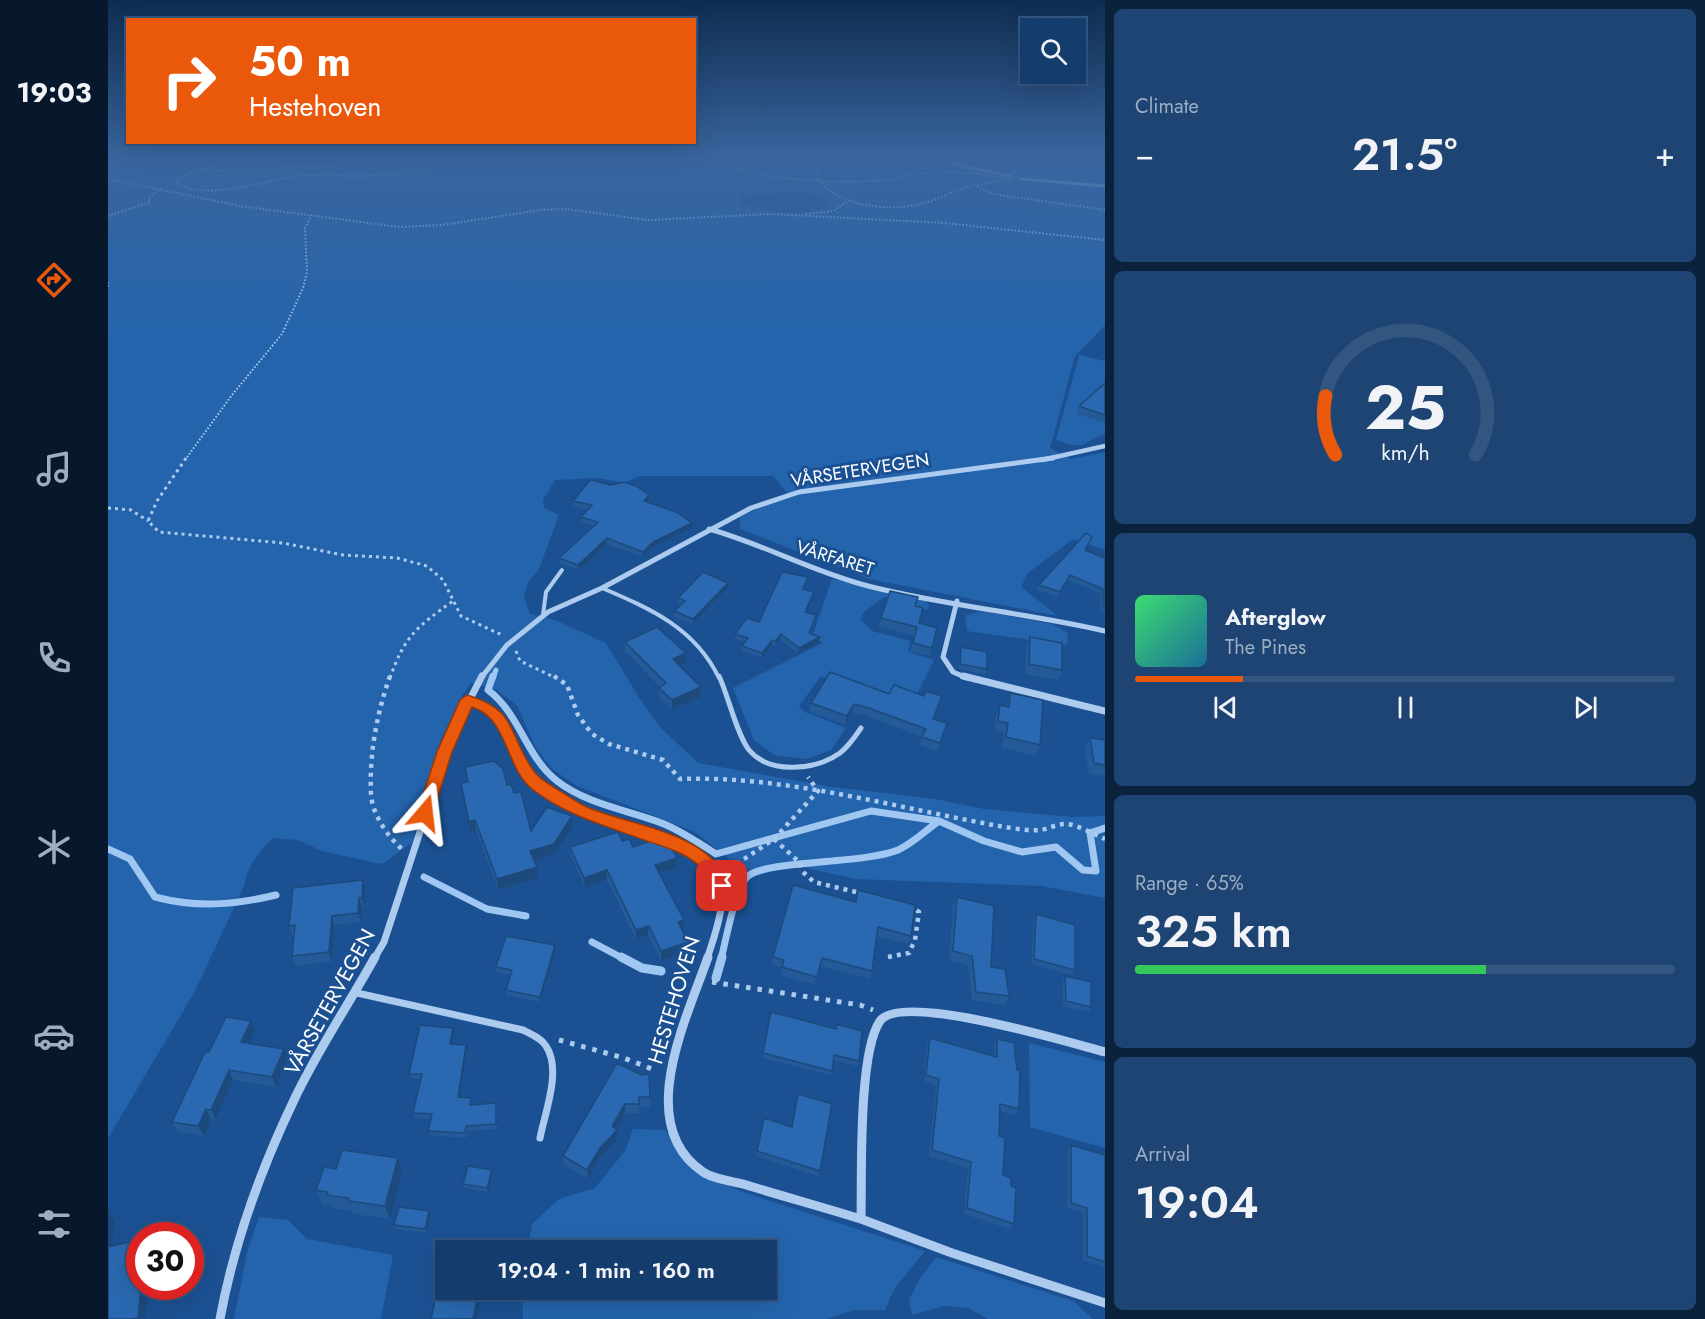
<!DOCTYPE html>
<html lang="en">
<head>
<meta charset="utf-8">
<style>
	:root { --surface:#143d6e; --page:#1d4473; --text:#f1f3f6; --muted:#9daec2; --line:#335681; --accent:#ea580c }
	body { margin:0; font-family:Jost,sans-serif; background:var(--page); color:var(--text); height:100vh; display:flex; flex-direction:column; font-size:22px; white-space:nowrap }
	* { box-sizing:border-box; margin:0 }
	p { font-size:20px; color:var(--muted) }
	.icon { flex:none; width:33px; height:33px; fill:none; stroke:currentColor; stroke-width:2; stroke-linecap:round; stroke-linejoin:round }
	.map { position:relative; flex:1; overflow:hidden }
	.panel { display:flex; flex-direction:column; gap:9px; padding:9px; background:#0b223c; width:600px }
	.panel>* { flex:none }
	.banner { position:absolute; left:18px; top:18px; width:570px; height:126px; border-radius:0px; box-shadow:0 6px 24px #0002,0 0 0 2px var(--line); background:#ea580c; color:#fff; overflow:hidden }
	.controls { position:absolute; left:912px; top:18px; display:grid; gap:12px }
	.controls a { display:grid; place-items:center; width:66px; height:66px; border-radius:0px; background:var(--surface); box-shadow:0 6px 24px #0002,0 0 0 2px var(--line); font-size:30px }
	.speed { position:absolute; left:18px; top:1222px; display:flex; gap:12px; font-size:30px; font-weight:700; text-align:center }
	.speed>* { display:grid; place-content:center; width:78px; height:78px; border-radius:50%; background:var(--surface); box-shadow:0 6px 24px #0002,0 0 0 2px var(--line); line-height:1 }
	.speed .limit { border:9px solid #d22; background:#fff; color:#111 }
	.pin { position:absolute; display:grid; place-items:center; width:51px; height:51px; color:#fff; margin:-26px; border-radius:12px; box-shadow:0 3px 9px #0006 }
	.me { position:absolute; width:66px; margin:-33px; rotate:17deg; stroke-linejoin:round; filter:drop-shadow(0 0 4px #0008) }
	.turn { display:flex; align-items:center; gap:21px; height:126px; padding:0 24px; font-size:27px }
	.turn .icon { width:78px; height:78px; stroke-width:2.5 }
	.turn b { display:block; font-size:42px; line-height:51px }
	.big { font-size:45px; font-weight:600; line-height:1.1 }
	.panel .tile { flex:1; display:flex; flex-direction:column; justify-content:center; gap:9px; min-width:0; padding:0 21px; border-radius:9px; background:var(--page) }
	.panel .dial { align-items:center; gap:0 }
	.dial svg { height:156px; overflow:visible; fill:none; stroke:var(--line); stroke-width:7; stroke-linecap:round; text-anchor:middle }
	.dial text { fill:var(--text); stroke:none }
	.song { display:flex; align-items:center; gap:18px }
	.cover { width:72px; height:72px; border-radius:9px; background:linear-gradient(135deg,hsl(140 70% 55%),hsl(200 70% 35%)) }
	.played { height:6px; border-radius:3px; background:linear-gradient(90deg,var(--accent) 20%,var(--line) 20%) }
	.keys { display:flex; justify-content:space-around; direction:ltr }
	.heat { display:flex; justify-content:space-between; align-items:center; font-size:33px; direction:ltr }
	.charge { height:9px; border-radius:4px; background:linear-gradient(90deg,#34c759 65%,var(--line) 0) }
	.trip { position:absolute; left:327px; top:1240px; width:342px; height:60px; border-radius:0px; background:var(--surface); box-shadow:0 6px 24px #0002,0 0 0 2px var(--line); font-weight:600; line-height:60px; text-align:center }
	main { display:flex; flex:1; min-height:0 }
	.dock { display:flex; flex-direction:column; width:108px; justify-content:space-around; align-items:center; background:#08182c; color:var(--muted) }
	.dock .icon { width:42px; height:42px }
	.dock .on { color:var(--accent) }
	.dock b { font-size:27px; color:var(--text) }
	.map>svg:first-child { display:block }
	.green { fill:#2464ad; fill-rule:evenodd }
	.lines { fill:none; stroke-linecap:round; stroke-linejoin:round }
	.stream-far3 { stroke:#9fc7f1; stroke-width:3 }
	.stream-far2 { stroke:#9fc7f1; stroke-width:5 }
	.stream-far1 { stroke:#9fc7f1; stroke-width:7 }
	.stream { stroke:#9fc7f1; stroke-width:9 }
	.path-far3 { stroke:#accbef; stroke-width:2; stroke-dasharray:1.5 2; stroke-linecap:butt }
	.path-far2 { stroke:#accbef; stroke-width:3; stroke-dasharray:3 4; stroke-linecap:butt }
	.path-far1 { stroke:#accbef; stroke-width:4.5; stroke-dasharray:4 5; stroke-linecap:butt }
	.path { stroke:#accbef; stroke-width:5; stroke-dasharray:4.5 7; stroke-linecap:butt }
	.lane-far2 { stroke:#accbef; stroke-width:4 }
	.lane-far1 { stroke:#accbef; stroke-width:5 }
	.lane { stroke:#accbef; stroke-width:7 }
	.street-far3 { stroke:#accbef; stroke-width:4.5 }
	.street-far2 { stroke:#accbef; stroke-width:5 }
	.street-far1 { stroke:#accbef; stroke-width:7 }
	.street { stroke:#accbef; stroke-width:9 }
	.wall { fill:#245a98 }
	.shaded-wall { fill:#1d4a7c }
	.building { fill:#2a69b1; stroke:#1d4a7c; stroke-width:1.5 }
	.route { fill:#ea580c; stroke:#983908; stroke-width:1.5 }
	.labels { text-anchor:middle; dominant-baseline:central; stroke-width:6; stroke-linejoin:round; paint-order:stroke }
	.street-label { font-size:18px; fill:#fff; stroke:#1b5193 }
	.near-street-label { font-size:21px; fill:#fff; stroke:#1b5193 }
</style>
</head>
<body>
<main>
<nav class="dock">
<b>19:03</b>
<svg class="icon on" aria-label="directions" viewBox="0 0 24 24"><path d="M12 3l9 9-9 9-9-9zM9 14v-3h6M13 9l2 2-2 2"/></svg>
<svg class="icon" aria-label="music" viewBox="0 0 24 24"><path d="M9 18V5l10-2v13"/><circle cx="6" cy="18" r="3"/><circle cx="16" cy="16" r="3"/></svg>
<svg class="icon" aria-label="phone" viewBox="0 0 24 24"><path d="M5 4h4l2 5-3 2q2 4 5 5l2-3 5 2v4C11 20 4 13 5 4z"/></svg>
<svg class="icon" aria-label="climate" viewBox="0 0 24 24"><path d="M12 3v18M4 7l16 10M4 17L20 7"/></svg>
<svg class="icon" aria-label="car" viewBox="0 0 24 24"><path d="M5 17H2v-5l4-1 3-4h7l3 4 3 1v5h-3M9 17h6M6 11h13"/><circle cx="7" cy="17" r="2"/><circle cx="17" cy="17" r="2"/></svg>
<svg class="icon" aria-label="filters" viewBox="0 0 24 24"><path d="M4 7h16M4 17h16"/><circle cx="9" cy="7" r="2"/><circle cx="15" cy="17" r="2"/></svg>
</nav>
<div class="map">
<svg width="997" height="1319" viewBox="0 0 997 1319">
	<rect width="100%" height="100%" fill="#1b5193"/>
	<path class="green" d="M0,157H997V325L967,356L942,448L963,459L997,452V550L965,539L920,573L913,587L950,616L761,579L632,529V517L679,493L665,476H532L516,483L490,478L447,480L435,500L436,508L451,515L431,569L419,584L416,598L422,614L447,620L498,643L530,696L553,728L590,763L724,787L827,799L876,809L964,817L997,816V898L934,886L748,879L680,864L651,876L630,866L587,832L469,786L444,769L428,748L409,706L389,690L363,683L352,699L332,742L304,843L274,864L214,851L190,840L165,838C151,852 139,866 136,886L86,993L0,1138ZM683,192L711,194L719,201L720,209L675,213L634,205L632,196Z
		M971,355L997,361V434C974,443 975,451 948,440Z
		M724,579L818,600L821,606L819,610L776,597L757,611L752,619L764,631L802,641L800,652L826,660L806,700L784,690L777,699L713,676L691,706L697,712L738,728L723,750L698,759L666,755L646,740L625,688L715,643L704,637Z
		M872,611L944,624L960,633L959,645L859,631L857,616Z
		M921,1043L997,1062V1148L922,1127Z
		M525,1129L557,1130L598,1175L632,1191L817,1251L786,1289L777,1310H746L719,1319H415V1290H658V1251H419L424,1224L451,1199L487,1188L517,1151Z
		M151,1217L180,1220L199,1239L285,1255L273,1319H126L139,1253Z
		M828,1257L965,1301L985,1319H880L860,1308L836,1306L804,1315L801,1300L813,1277Z"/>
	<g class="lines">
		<path class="stream-far3" d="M796,157L826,160L902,176
			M913,179L997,186"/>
		<path class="stream-far2" d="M385,678L388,670"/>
		<path class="stream-far1" d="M385,676L380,690C412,714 418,757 449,781C480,805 521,810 556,824C575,832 591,843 608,854L763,811L831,821
			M0,849L22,859L47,897C89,908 126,905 168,895
			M316,877L379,909L418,916
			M484,942L516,959
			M613,959C618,941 627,887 640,876C659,860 756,864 790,850C804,844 818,830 831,821L876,841L914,852L948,847L975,870L988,871L982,833L997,828"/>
		<path class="stream" d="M513,957L534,968L553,971
			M608,978L614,957"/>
		<path class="path-far3" d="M118,157L127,160
			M145,157L79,173L68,182C99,203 157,179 193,176C214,174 235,177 257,176C295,174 332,167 369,157
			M599,157C652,182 723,184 780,180C788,179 795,175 803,174C833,171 869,172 899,179
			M710,157V179C733,208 783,212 817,203C831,199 843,192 856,188C874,183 892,182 910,176L895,157
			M368,158L443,157
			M132,160L146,169L347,160
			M94,171L144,170
			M169,171L195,174
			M0,179L132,206L291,227L334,225L433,210L458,209L540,220L663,214L836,223L997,240
			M866,185L885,194L997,210
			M698,214L725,211L739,201
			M0,216L42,202L41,197L54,188
			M0,282V288
			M77,460L124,395L174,334L195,288L199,272L197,228L204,214"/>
		<path class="path-far2" d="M78,458L49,501L40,521L51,532L175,543L235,555L289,558L319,566L335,580L353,616L394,635
			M0,508L23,510L40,521
			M408,651L412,661L448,678
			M282,678C297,635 309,627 345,601"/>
		<path class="path-far1" d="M282,676C269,713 261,754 263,794C264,814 280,837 294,849
			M446,676L459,685L470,715L484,734L501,744L555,760L572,779C676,775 789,808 891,826C904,828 919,831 932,830C941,829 950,823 959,824C971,825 986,835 997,839
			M666,839L692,863L695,872L706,882L752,893
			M621,869L666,839L710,791L700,777
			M780,957L801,953L807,940L811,912L803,906"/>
		<path class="path" d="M604,982L752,1005L765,1010
			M451,1040L516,1058L549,1071"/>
		<path class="lane-far2" d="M494,588C543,609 587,628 611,678
			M435,615L438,592L454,570"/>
		<path class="lane-far1" d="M611,676C620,695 629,735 641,750C662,775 708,770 732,753C741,746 747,737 753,728"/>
		<path class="lane" d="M249,993L415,1030C423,1034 433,1038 438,1046C454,1070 437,1112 432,1138"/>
		<path class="street-far3" d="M934,460L997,446"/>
		<path class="street-far2" d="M601,529C655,544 705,572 760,586C838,606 919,613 997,631
			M849,601L835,657L845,672L859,678
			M373,678L399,645L440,612L494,588L643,508L691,492L945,458"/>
		<path class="street-far1" d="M855,676L997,711
			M359,700C369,703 384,708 391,716C395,720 397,728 399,733C410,756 418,776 440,791C484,822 583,833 609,875C622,896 606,937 599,959
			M266,959L276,942L344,734L374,676"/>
		<path class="street" d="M600,957C579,1018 525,1125 595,1172C605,1179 623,1181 635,1184C674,1196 714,1207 753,1219
			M997,1052C962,1043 793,991 772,1021C750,1053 754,1176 753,1219L844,1253L997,1303
			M112,1319C126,1243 153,1169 186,1100C209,1051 241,1004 267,957"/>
	</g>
	<path class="wall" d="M997,383V423L969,414L971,406Z
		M541,495V500L539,502L584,523V528L545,547L534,557L499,544L471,570L451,563V558L486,526L474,522L473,517L480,510L466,506L465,501Z
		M982,543L978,550L997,558V612L992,611L993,594L960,580L950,597L929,590L931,585Z
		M700,577L696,589L705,597L698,613L708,615L707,620L702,634L712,637L711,642L690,654L672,639L667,646L664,645L654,658L634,651V646L637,642L627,639V634L651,622Z
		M620,583V588L584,624L566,617V611L573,605L570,603V598Z
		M807,606L811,623L829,628L821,656L802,652L807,636L771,627L773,618Z
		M922,637L954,670L950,680L917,674L918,647Z
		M517,642L578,653V662L571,665L593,687L592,697L564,710L550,697L551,688L552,687L517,651Z
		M853,647L879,669L877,674L851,669V653Z
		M902,693L932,745L928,756L894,748L896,733L887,731L888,716L892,705L898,706Z
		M781,694L834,696L826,719L839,723L829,751L812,745L814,737L759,716L744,712L737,725L701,711L703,703Z
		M982,738L997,740V776L981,774L977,749Z
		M357,767L399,785L406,793L423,831L464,816L465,827L446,854L426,861L429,867V878L390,890L368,831L362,832L353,783L359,782Z
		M514,841L525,847L569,858L568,868L552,874L575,930H574L579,951L553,961L540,935L528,940L499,880L477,887L463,857L462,847Z
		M257,889L256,907H254L253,922L226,925L224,961L188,966L184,956L186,935L185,936L181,926Z
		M750,890L803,936L800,944L769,936L764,971L762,979L711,966L707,985L673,975L674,968L664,965L665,957L747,902Z
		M849,897L883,967L901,996L897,1005L864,1000L860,965L841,960L845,906Z
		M928,914L967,970L964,975L923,964L926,920Z
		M448,950L432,1002L398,995V990L403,975L388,972V967Z
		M957,976L983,1007L981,1012L955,1006V981Z
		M663,1012L727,1028L728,1024L751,1061L749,1066L725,1060L723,1075L655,1058Z
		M345,1028L346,1033L344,1044L359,1050L352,1097L363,1098L364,1105L388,1103L389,1108V1129L359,1131L358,1138L322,1135L320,1131L323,1119L307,1118L305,1113L313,1079L302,1078L301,1074Z
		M147,1031L141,1043L180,1058L168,1087L125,1080L108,1119H103L96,1136L70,1131L64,1122L101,1052Z
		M822,1038L886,1056V1045L889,1039L911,1109L907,1115L892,1111L891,1136L895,1175L903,1186L906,1224L902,1229L856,1214L860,1168L821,1156L828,1085L816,1081L819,1045Z
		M509,1063L542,1097V1107H531V1113L517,1114L508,1129L509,1130V1140L492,1157L480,1179L456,1165L455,1156Z
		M656,1118L683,1127L712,1171L710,1176L648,1156Z
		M963,1145L997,1155V1267L975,1260V1212L959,1208L960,1150Z
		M290,1158L294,1171L282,1219L245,1214L244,1211L225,1208L223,1205L214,1204L208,1190L228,1169Z
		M384,1170L385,1174L380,1192L356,1188L355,1184Z
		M321,1211L323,1215L319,1233L288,1229L286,1225Z"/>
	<path class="shaded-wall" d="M541,495V500L536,506V501Z
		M584,523V528L545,547L534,557L535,552L545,542Z
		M499,538V544L471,570L470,565Z
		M620,583V588L584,624L585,619Z
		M706,592L705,597L696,618L697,612Z
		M673,634L672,639L667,646L668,641Z
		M712,637L711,642L690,654L691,648Z
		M664,640V645L654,658V653Z
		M578,653V662L564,668L565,659Z
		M593,687L592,697L564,710V700Z
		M746,704L744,712L737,725L739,716Z
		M464,816L465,827L446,854L423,862L422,851Z
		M367,820L368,831L362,832L361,822Z
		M569,858L568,868L547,875V865Z
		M429,867V878L390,890L389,879Z
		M499,870V880L477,887L476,878Z
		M255,880L257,889L256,907L254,898Z
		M251,898L254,907L253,922L250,913Z
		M224,916L226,925L224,961L221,952Z
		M576,920L575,930L569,932L570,922Z
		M541,926L540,935L528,940V930Z
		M580,942L579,951L553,961V951Z
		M447,945L448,950L432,1002V997Z
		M143,1021L147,1031L138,1052L133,1042Z
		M345,1028L346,1033L343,1049L342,1044Z
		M358,1045L359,1050L351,1102L350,1097Z
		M176,1049L180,1058L168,1087L164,1077Z
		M121,1070L125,1080L108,1119L103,1110Z
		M517,1104V1114L504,1135V1126Z
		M98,1109L103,1119L96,1136L90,1126Z
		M509,1130V1140L492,1157L480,1179L479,1170L492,1148Z
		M290,1158L294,1171L282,1219L277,1206Z
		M384,1170L385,1174L380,1192L379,1188Z
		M321,1211L323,1215L319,1233L317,1229Z
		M0,1212L7,1221L2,1256L0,1254Z
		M31,1240L32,1241V1279L27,1274Z
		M33,1287H40L37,1319H25Z
		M370,1294L372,1302L369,1319H365Z"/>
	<path class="building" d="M997,383V415L971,406Z
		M482,480L503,485L516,482L528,486L541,495L536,501L568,512L584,523L545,542L535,552L499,538L470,565L451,558L490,522L473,517L484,505L465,501Z
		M978,533L984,537L977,550L997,558V607L995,606V589L962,575L952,592L931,585Z
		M595,572L620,583L585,619L566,611L577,601L570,598Z
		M674,572L700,577L695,589L706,592L697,612L708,615L701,633L712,637L691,648L673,634L668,641L664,640L654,653L634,646L640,638L627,634L639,618L651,622Z
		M782,591L810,597L807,606L815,608L811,623L829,628L824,648L805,643L809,627L773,618Z
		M549,627L578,653L565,659L593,687L564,700L551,688L558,683L517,642Z
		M922,637L954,643V670L921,664Z
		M853,647L879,652V669L852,664Z
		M722,672L781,694L786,685L816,696L818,691L834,696L825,719L839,723L832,743L814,737L818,729L761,708L746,704L739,716L703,703Z
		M902,693L935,700L932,745L898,737L900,723L890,721L892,705L901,707Z
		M982,738L997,740V765L986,763Z
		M386,761L395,769L399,785L403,784L406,793L413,792L423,831L439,807L464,816L446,844L422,851L429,867L389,879L367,820L361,822L353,783L360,782L357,767Z
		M510,832L514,841L521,839L525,847L557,836L569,858L547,865L576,920L570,922L580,942L553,951L541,926L528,930L499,870L476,878L462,847Z
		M255,880L254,898H251L250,913L224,916L221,952L184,956L187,925L181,926L185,888Z
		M685,885L748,902L750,890L807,905L803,936L770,927L764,971L714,958L709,977L674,967L676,960L665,957Z
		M849,897L886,906L883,967L897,969L901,996L868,992L864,956L845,951Z
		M928,914L967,925V970L926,959Z
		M398,936L447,945L432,997L398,990L404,970L388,967Z
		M957,976L983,982V1007L958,1001Z
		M663,1012L728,1029V1024L754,1031L751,1061L726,1055L724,1071L655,1053Z
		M118,1017L143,1021L133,1042L176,1049L164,1077L121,1070L103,1110L98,1109L90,1126L64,1122L97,1052H101Z
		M312,1025L345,1028L342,1044L358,1045L350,1097L363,1098L362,1105L388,1103V1124L358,1126L357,1133L320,1131L324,1114L305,1113L314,1074H301Z
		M822,1038L889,1057V1039L906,1043L909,1070H912L911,1109L892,1104L891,1136L897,1138L895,1175L903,1178V1186L908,1188L906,1224L859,1208L863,1162L824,1150L831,1079L818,1075Z
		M509,1063L533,1075L541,1074L542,1097H531V1104H517L504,1126L509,1130L492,1148L479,1170L455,1156Z
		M690,1094L724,1104L712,1171L649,1151L656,1118L684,1127Z
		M963,1145L997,1155V1262L979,1256V1208L963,1203Z
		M234,1150L290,1158L277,1206L240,1201L241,1198L219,1195L220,1192L208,1190L216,1167L228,1169Z
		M360,1166L384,1170L379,1188L355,1184Z
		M291,1207L321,1211L317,1229L286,1225Z
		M31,1240L27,1274L32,1273V1287H33L30,1318L25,1319H0V1247Z
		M330,1288L338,1289V1290L370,1294L365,1319H323Z"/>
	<linearGradient id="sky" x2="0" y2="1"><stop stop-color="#0f2d51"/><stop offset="0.46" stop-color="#39659e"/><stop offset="1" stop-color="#39659e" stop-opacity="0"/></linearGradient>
	<rect width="997" height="342" fill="url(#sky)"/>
	<path class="route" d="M359,695C409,710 399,730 423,767C430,779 443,785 455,793C462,797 470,803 479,807C525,827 602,831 622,886L620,891H608C603,881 598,873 590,865C576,852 554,846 536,840C498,826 457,815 424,789C397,767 400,718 364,707L344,752L325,813L323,817H312L309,813L329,752L352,700Z"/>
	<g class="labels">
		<g class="street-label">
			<text transform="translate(752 470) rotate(-9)">VÅRSETERVEGEN</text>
			<text transform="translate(727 558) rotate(17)">VÅRFARET</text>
		</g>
		<g class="near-street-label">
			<text transform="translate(566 1000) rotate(-73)">HESTEHOVEN</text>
			<text transform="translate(222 1002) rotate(-61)">VÅRSETERVEGEN</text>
		</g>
	</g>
</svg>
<div class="controls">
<a><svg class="icon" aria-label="search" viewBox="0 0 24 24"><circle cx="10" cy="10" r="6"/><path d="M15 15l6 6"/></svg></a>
</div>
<div class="speed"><div class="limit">30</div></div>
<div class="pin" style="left:614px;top:886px;background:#d93025"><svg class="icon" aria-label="arrive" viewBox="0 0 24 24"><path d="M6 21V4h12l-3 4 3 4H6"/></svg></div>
<svg class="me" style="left:317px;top:813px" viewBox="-20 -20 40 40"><path d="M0-17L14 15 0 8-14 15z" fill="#ea580c" stroke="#fff" stroke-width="4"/></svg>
<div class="trip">19:04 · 1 min · 160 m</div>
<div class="banner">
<div class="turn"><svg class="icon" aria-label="right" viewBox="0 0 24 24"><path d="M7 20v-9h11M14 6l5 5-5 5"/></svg><div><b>50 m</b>Hestehoven</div></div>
</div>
</div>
<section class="panel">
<div class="tile"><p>Climate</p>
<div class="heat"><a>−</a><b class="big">21.5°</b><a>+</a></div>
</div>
<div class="tile dial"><svg viewBox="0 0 100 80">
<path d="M14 69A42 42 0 1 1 86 69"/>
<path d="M14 69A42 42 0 0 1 9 39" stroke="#ea580c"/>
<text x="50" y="56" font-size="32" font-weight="700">25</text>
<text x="50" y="72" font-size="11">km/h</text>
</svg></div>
<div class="tile">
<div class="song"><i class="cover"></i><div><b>Afterglow</b><p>The Pines</p></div></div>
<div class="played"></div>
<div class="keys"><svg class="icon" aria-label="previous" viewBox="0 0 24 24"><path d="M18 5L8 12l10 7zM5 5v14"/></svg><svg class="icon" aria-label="pause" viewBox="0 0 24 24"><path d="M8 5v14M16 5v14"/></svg><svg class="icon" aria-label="next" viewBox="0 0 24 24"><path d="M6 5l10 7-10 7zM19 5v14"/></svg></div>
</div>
<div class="tile"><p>Range · 65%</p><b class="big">325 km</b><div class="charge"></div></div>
<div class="tile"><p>Arrival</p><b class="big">19:04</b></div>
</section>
</main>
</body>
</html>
